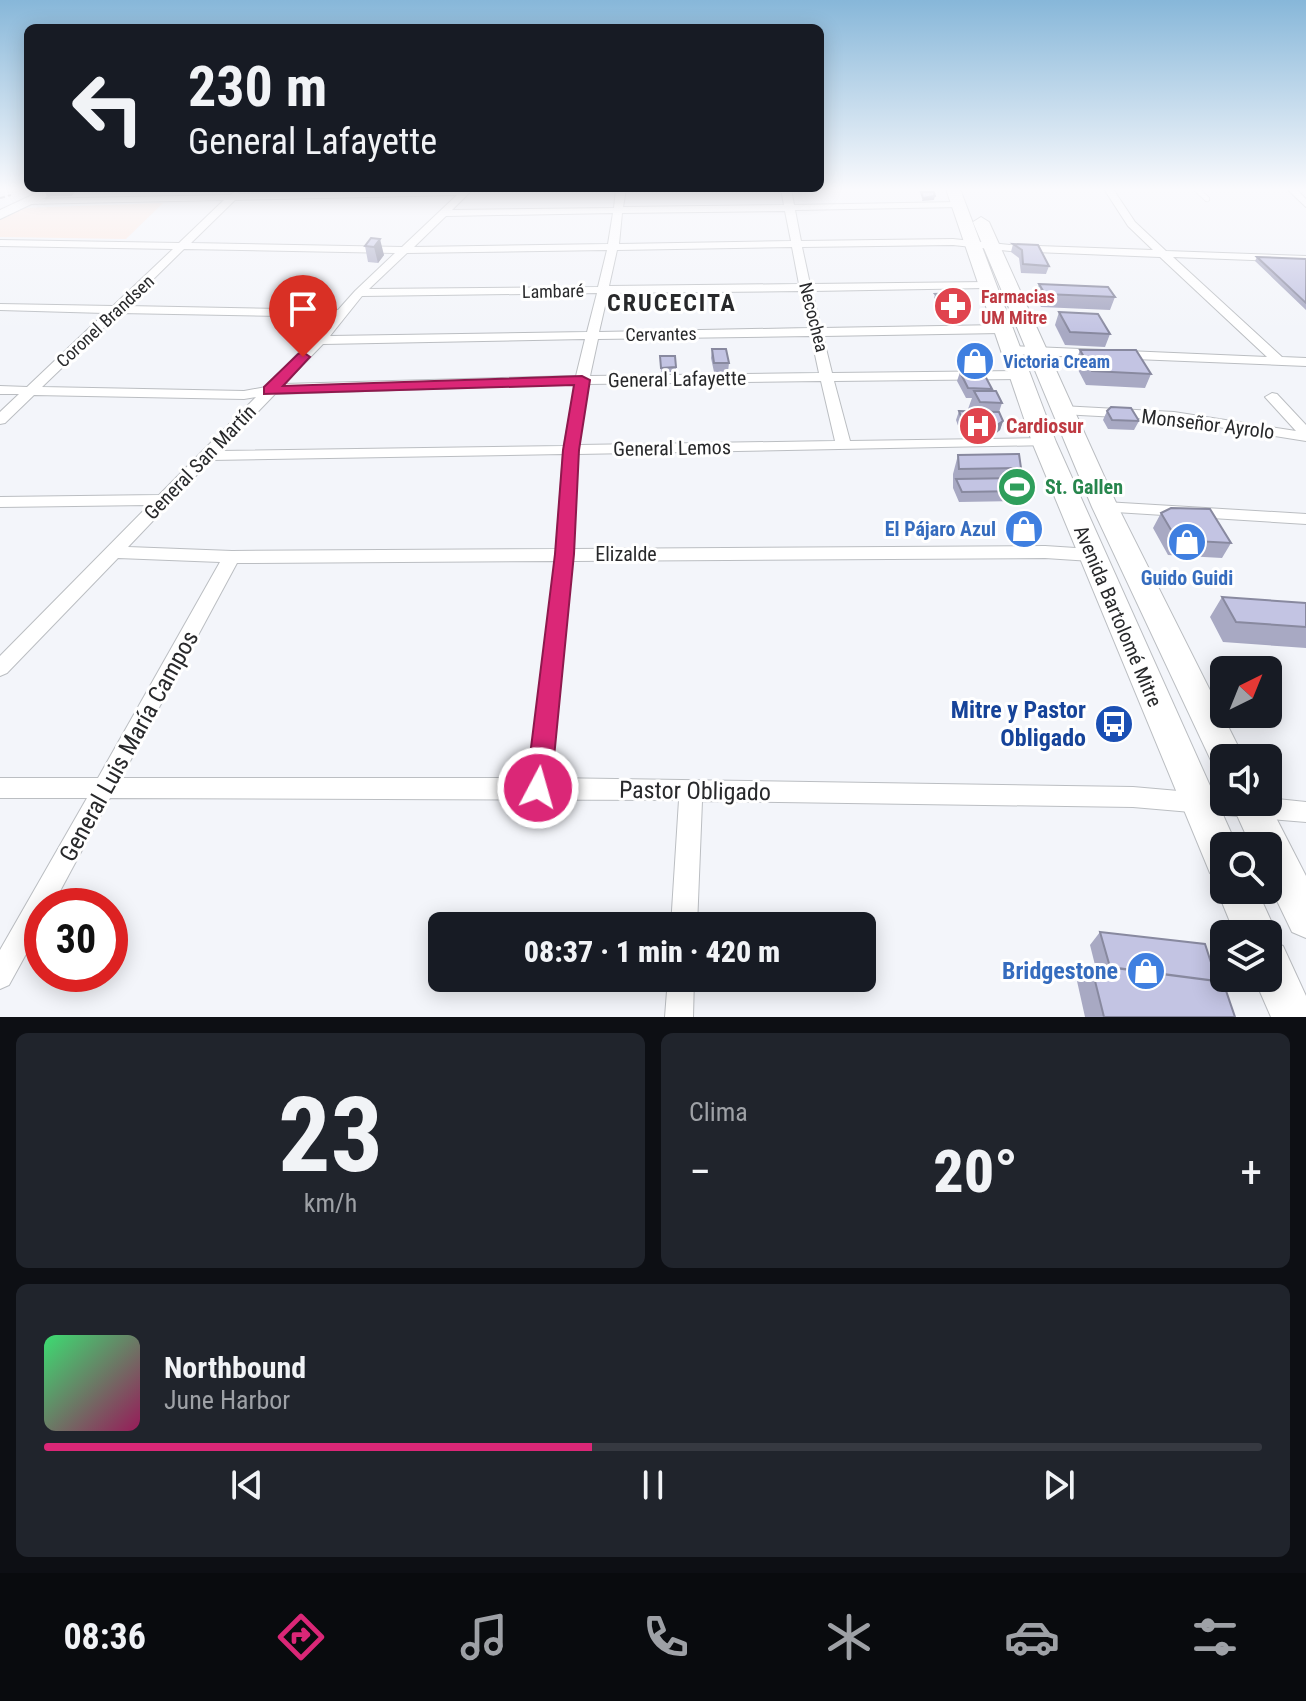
<!DOCTYPE html>
<html lang="es">
<head>
<meta charset="utf-8">
<style>
	:root { --surface:#171b24; --page:#20242c; --text:#f1f3f6; --muted:#9ea1a6; --line:#363941; --accent:#db2777 }
	body { margin:0; font-family:"Roboto Condensed",sans-serif; background:var(--page); color:var(--text); height:100vh; display:flex; flex-direction:column; font-size:30px; white-space:nowrap }
	* { box-sizing:border-box; margin:0 }
	p { font-size:26px; color:var(--muted) }
	.icon { flex:none; width:44px; height:44px; fill:none; stroke:currentColor; stroke-width:2; stroke-linecap:round; stroke-linejoin:round }
	.map { position:relative; height:1017px; overflow:hidden }
	.details { display:flex; flex-direction:column; gap:16px; padding:16px; background:#0d0f14; flex:1 }
	.details>* { flex:none }
	.hud { position:absolute; left:24px; top:24px; width:800px; height:168px; border-radius:12px; box-shadow:0 4px 20px #0003; background:#171b24; color:var(--text); overflow:hidden }
	.needle { width:52px; rotate:43deg }
	.controls { position:absolute; left:1210px; top:656px; display:grid; gap:16px }
	.controls a { display:grid; place-items:center; width:72px; height:72px; border-radius:12px; background:var(--surface); box-shadow:0 4px 20px #0003; font-size:40px }
	.speed { position:absolute; left:24px; top:888px; display:flex; gap:16px; font-size:40px; font-weight:700; text-align:center }
	.speed>* { display:grid; place-content:center; width:104px; height:104px; border-radius:50%; background:var(--surface); box-shadow:0 4px 20px #0003; line-height:1 }
	.speed .limit { border:12px solid #d22; background:#fff; color:#111 }
	.pin { position:absolute; display:grid; place-items:center; width:68px; height:68px; color:#fff; margin:-82px -34px; border-radius:50% 50% 50% 0; rotate:-45deg; box-shadow:0 0 8px #0007 }
	.pin .icon { rotate:45deg }
	.me { position:absolute; width:88px; margin:-44px; rotate:6deg; stroke-linejoin:round; filter:drop-shadow(0 0 6px #0008) }
	.turn { display:flex; align-items:center; gap:28px; height:168px; padding:0 32px; font-size:36px }
	.turn .icon { width:104px; height:104px; stroke-width:2.5 }
	.turn b { display:block; font-size:56px; line-height:68px }
	.big { font-size:60px; font-weight:800; line-height:1.1 }
	.details .tile { flex:1; display:flex; flex-direction:column; justify-content:center; gap:12px; min-width:0; padding:0 28px; border-radius:12px; background:var(--page) }
	.details .dial { align-items:center; gap:0 }
	.dial b { font-size:104px; line-height:1 }
	.song { display:flex; align-items:center; gap:24px }
	.cover { width:96px; height:96px; border-radius:12px; background:linear-gradient(135deg,hsl(140 70% 55%),hsl(330 70% 35%)) }
	.played { height:8px; border-radius:4px; background:linear-gradient(90deg,var(--accent) 45%,var(--line) 45%) }
	.keys { display:flex; justify-content:space-around; direction:ltr }
	.heat { display:flex; justify-content:space-between; align-items:center; font-size:44px; direction:ltr }
	.details .tiles { flex:1; display:grid; gap:16px; grid-template-columns:1fr 1fr }
	.tile:last-child { grid-column:span 2 }
	.trip { position:absolute; left:428px; top:912px; width:448px; height:80px; border-radius:12px; background:var(--surface); box-shadow:0 4px 20px #0003; font-weight:800; line-height:80px; text-align:center }
	.tab-bar { display:flex; height:128px; justify-content:space-around; align-items:center; background:#090b0e; color:var(--muted) }
	.tab-bar .icon { width:56px; height:56px }
	.tab-bar .on { color:var(--accent) }
	.tab-bar b { font-size:36px; color:var(--text) }
	.map>svg:first-child { display:block }
	.industrial { fill:#fee6db }
	.lines { fill:none; stroke-linecap:round; stroke-linejoin:round }
	.lane-casing { stroke:#bbbec2; stroke-width:6 }
	.street-casing { stroke:#bbbec2; stroke-width:2 }
	.secondary-casing { stroke:#bbbec2; stroke-width:2 }
	.primary-casing { stroke:#bbbec2; stroke-width:2 }
	.path { stroke:#8c8d91; stroke-width:2; stroke-dasharray:5 3; stroke-linecap:butt }
	.lane { stroke:#fff; stroke-width:5 }
	.street { fill:#fff; fill-rule:evenodd }
	.secondary { fill:#fff; fill-rule:evenodd }
	.primary { fill:#fff; fill-rule:evenodd }
	.wall { fill:#a8a9c3 }
	.shaded-wall { fill:#88899f }
	.building { fill:#c3c4e3; stroke:#88899f; stroke-width:2 }
	.route { fill:#db2777; stroke:#8e194d; stroke-width:2 }
	.labels { text-anchor:middle; dominant-baseline:central; stroke-width:6; stroke-linejoin:round; paint-order:stroke }
	.far-street-label { font-size:18px; fill:#28292b; stroke:#fff }
	.far-health-label { font-size:18px; font-weight:bold; fill:#be3a42; stroke:#fff; text-anchor:start }
	.far-shop-label { font-size:18px; font-weight:bold; fill:#366cbe; stroke:#fff; text-anchor:start }
	.street-label { font-size:20px; fill:#28292b; stroke:#fff }
	.health-label { font-size:20px; font-weight:bold; fill:#be3a42; stroke:#fff; text-anchor:start }
	.leisure-label { font-size:20px; font-weight:bold; fill:#27864d; stroke:#fff; text-anchor:start }
	.shop-label { font-size:20px; font-weight:bold; fill:#366cbe; stroke:#fff; text-anchor:end }
	.far-district-label { font-size:24px; font-weight:bold; letter-spacing:2px; fill:#28292b; stroke:#fff }
	.near-transit-label { font-size:24px; font-weight:bold; fill:#164399; stroke:#fff; text-anchor:end }
	.near-street-label { font-size:24px; fill:#28292b; stroke:#fff }
	.near-shop-label { font-size:24px; font-weight:bold; fill:#366cbe; stroke:#fff; text-anchor:end }
</style>
</head>
<body>
<div class="map">
<svg width="1306" height="1017" viewBox="0 0 1306 1017">
	<rect width="100%" height="100%" fill="#f3f5fa"/>
	<path class="industrial" d="M163,203L126,239L0,237V218L22,208Z"/>
	<g class="lines">
		<g class="lane-casing">
			<path id="lane" d="M1196,189L1207,199"/>
		</g>
		<g class="street-casing">
			<path id="street" d="M473,189L452,210L614,208L616,189H626L623,207L784,205L781,189H791L794,205L958,202L961,203V207L795,210L801,241L953,239L1010,245L1153,250L1128,226L1104,189H1113L1135,222L1166,251L1306,256V262L1173,257L1282,357L1306,358V366L1011,354L1005,350L1011,346L1267,357L1160,257L1010,251L953,245L802,247L810,284L986,282L992,285L986,288L812,291L821,328L1002,325L1008,329L1002,333L823,336L832,373L1020,371L1027,375L1020,379L834,381L850,441L1044,438L1049,439L1051,442L1049,445L578,454L573,549L1045,546L1091,549L1097,551L1100,555L1097,559L1091,561L1045,558L572,561L550,778L1133,787L1224,795V802H1268V798L1306,802V822L1133,807L702,801L697,926H671L679,800L110,798L52,906H42V925L9,985L0,989V950L87,798H0V778H98L220,562L118,558L7,673L0,676V656L149,505L0,507V497L159,495L256,397L244,399L34,395L5,423L0,424V412L19,394H0V386L27,387L105,313L0,310V304L113,306L173,249L0,246V240L179,243L224,200L25,204L23,202L28,199L230,195L236,191L240,194ZM457,195L402,247L191,243L235,200ZM785,211L791,241L619,244L622,213ZM613,213L608,244L414,247L446,216ZM792,247L799,284L609,286L617,250ZM184,249L395,253L355,291L338,310L126,306ZM607,250L598,287L369,289L407,253ZM800,291L809,328L599,332L608,293ZM597,293L587,332L330,336L362,296ZM119,313L333,317L266,387L244,391L42,387ZM811,336L819,373L590,376L598,339ZM585,339L576,376L284,384L323,344ZM821,381L835,441L579,445L588,384ZM575,384L564,446L220,451L275,394ZM563,454L556,549L232,551L128,547L211,460ZM555,561L528,778H121L237,563Z
				M1287,189H1296L1306,199V207Z
				M1272,393L1277,394L1306,425V441L1174,420L1061,414L1054,410L1061,406L1174,412L1296,431L1265,397Z
				M1105,502L1306,514V524L1099,511L1097,507Z
				M668,978H694L693,1017H665Z"/>
		</g>
		<g class="secondary-casing">
			<path id="secondary" d="M45,189H63L0,219V210Z"/>
		</g>
		<g class="primary-casing">
			<path id="primary" d="M946,189H960L1056,442L1237,846H1224V890H1257L1277,934L1273,942L1283,946L1306,996V1017H1271L1254,978H1268V934H1235L1217,890L1222,878L1210,873L1032,442Z
				M981,217L989,222L1118,507L1244,758H1224V772L1215,769L1092,507L973,222Z
				M1231,802H1268L1306,876V938L1292,932L1268,882V846H1251Z"/>
		</g>
		<path class="path" d="M0,198L11,195"/>
		<use href="#lane" class="lane"/>
		<use href="#street" class="street"/>
		<use href="#secondary" class="secondary"/>
		<use href="#primary" class="primary"/>
	</g>
	<path class="wall" d="M43,189H78L71,196H47Z
		M371,238L384,255L378,263L368,262L365,246Z
		M1013,244L1049,266L1046,274L1021,273L1019,258L1011,252Z
		M1257,257L1306,259V310L1255,261Z
		M1039,284L1115,297L1110,310L1041,307L1035,297Z
		M935,294L965,305L964,310H945L934,298Z
		M1059,312L1110,334L1105,347L1065,345L1055,325Z
		M712,349L729,363L728,372H714L711,358Z
		M1080,350L1151,374L1145,388L1086,385L1075,364Z
		M962,355L986,365L981,368H967L961,360Z
		M660,356L676,367V372H661Z
		M960,372L992,389V391L1002,403L999,412L1003,421L1000,430L994,435L961,434L956,420L959,411H969L968,409L972,398H966L957,381Z
		M1107,411L1139,421L1134,430L1108,429L1103,420Z
		M958,455L1021,468L1018,478L1025,491L1021,501L959,502L953,488V474Z
		M1161,513L1231,543L1222,558L1168,555L1153,528Z
		M1222,597L1306,603V648L1223,642L1210,617Z
		M1100,932L1217,981L1235,1017H1085L1077,981L1091,965H1095L1090,945Z"/>
	<path class="shaded-wall" d="M68,189H78L71,196Z
		M935,196L934,200L922,201L923,198Z
		M380,239L384,255L378,263L374,247Z
		M1003,421L1000,430L994,435L997,425Z"/>
	<path class="building" d="M921,192H934L935,196L923,198Z
		M371,238L380,239L374,247L365,246Z
		M1013,244L1038,245L1049,266L1023,264L1022,250Z
		M1257,257L1306,259V303Z
		M1039,284L1108,287L1115,297L1045,294Z
		M961,293L965,305L946,306L935,294Z
		M1059,312L1098,314L1110,334L1070,332Z
		M712,349H726L729,363H714Z
		M1080,350H1136L1151,374L1092,371Z
		M962,355H984L987,361L982,364H968Z
		M660,356H675L676,367L661,368Z
		M960,372H983L992,389L968,388Z
		M974,391H996L1002,403L980,402Z
		M1111,407L1131,408L1139,421L1112,420L1107,411Z
		M959,411L999,412L1003,421L997,425L964,424Z
		M1019,454L1021,468L959,469L958,455Z
		M1018,478L1025,491L962,492L956,479Z
		M1171,508L1210,509L1231,543L1177,540L1161,513Z
		M1222,597L1306,603V627L1236,622Z
		M1100,932L1205,944L1217,981L1110,967Z
		M1091,965L1223,982L1235,1017H1104Z"/>
	<linearGradient id="sky" x2="0" y2="1"><stop stop-color="#87b7d9"/><stop offset="0.57" stop-color="#fafafd"/><stop offset="1" stop-color="#fafafd" stop-opacity="0"/></linearGradient>
	<rect width="1306" height="332" fill="url(#sky)"/>
	<path class="route" d="M303,352L310,357L283,386L582,376L590,380L579,450L574,554L551,788L547,796L538,799L530,796L526,788L555,554L563,450L574,385L264,394V387L298,354Z"/>
	<defs>
		<g id="pharmacy-disc" transform="scale(2)"><circle r="9.5" fill="#e0444e" stroke="#fff"/><path d="M-2-6h4v4h4v4h-4v4h-4v-4h-4v-4h4Z" fill="#fff"/></g>
		<g id="shop-disc" transform="scale(2)"><circle r="9.5" fill="#3f7fe0" stroke="#fff"/><path d="M-5-2.5h2.3a2.7 3.5 0 0 1 5.4 0H5L5.5 6h-11ZM-1.5-2.5h3a1.5 2.3 0 0 0-3 0Z" fill="#fff"/></g>
		<g id="hospital-disc" transform="scale(2)"><circle r="9.5" fill="#e0444e" stroke="#fff"/><path d="M-5-5h3v3.5h4V-5h3V5h-3V1.5h-4V5h-3Z" fill="#fff"/></g>
		<g id="stadium-disc" transform="scale(2)"><circle r="9.5" fill="#2e9e5b" stroke="#fff"/><path d="M0-5a6.5 5 0 1 0 0 10a6.5 5 0 1 0 0-10ZM-3.5-1.8h7v3.6h-7Z" fill="#fff"/></g>
		<g id="bus-disc" transform="scale(2)"><circle r="9.5" fill="#1a4fb4" stroke="#fff"/><path d="M-5-6H5V4H4V6H2V4H-2V6H-4V4H-5ZM-3.5-4V0h7V-4ZM-3.5 1.2v1.5H-2V1.2ZM2 1.2v1.5H3.5V1.2Z" fill="#fff"/></g>
	</defs>
	<g fill-rule="evenodd">
		<use href="#pharmacy-disc" x="953" y="306"/>
		<use href="#shop-disc" x="975" y="361"/>
		<use href="#hospital-disc" x="978" y="426"/>
		<use href="#stadium-disc" x="1017" y="487"/>
		<use href="#shop-disc" x="1024" y="529"/>
		<use href="#shop-disc" x="1187" y="542"/>
		<use href="#bus-disc" x="1114" y="724"/>
		<use href="#shop-disc" x="1146" y="971"/>
	</g>
	<g class="labels">
		<g class="far-street-label">
			<text transform="translate(553 291) rotate(-1)">Lambaré</text>
			<text transform="translate(814 317) rotate(76)">Necochea</text>
			<text transform="translate(105 321) rotate(-43)">Coronel Brandsen</text>
			<text transform="translate(661 334) rotate(-1)">Cervantes</text>
		</g>
		<g class="far-health-label">
			<text x="981" y="296">Farmacias<tspan x="981" dy="21">UM Mitre</tspan></text>
		</g>
		<g class="far-shop-label">
			<text x="1003" y="361">Victoria Cream</text>
		</g>
		<g class="street-label">
			<text transform="translate(677 379) rotate(-1)">General Lafayette</text>
			<text transform="translate(1208 424) rotate(7)">Monseñor Ayrolo</text>
			<text transform="translate(672 448) rotate(-1)">General Lemos</text>
			<text transform="translate(200 462) rotate(-46)">General San Martín</text>
			<text x="626" y="554">Elizalde</text>
			<text transform="translate(1118 616) rotate(67)">Avenida Bartolomé Mitre</text>
		</g>
		<g class="health-label">
			<text x="1006" y="426">Cardiosur</text>
		</g>
		<g class="leisure-label">
			<text x="1045" y="487">St. Gallen</text>
		</g>
		<g class="shop-label">
			<text x="996" y="529">El Pájaro Azul</text>
			<text x="1187" y="578" text-anchor="middle">Guido Guidi</text>
		</g>
		<g class="far-district-label">
			<text x="672" y="303">CRUCECITA</text>
		</g>
		<g class="near-transit-label">
			<text x="1086" y="710">Mitre y Pastor<tspan x="1086" dy="28">Obligado</tspan></text>
		</g>
		<g class="near-street-label">
			<text transform="translate(129 746) rotate(-61)">General Luis María Campos</text>
			<text transform="translate(695 791) rotate(1)">Pastor Obligado</text>
		</g>
		<g class="near-shop-label">
			<text x="1118" y="971">Bridgestone</text>
		</g>
	</g>
</svg>
<div class="controls">
<a><svg class="needle" viewBox="-14 -14 28 28"><path d="M0-13l5 13h-10z" fill="#e53935"/><path d="M0 13l5-13h-10z" fill="#9ea1a6"/></svg></a>
<a><svg class="icon" aria-label="sound" viewBox="0 0 24 24"><path d="M4 9h4l5-4v14l-5-4H4zM17 9q2 3 0 6"/></svg></a>
<a><svg class="icon" aria-label="search" viewBox="0 0 24 24"><circle cx="10" cy="10" r="6"/><path d="M15 15l6 6"/></svg></a>
<a><svg class="icon" aria-label="layers" viewBox="0 0 24 24"><path d="M12 4l9 5-9 5-9-5zM3 14l9 5 9-5"/></svg></a>
</div>
<div class="speed"><div class="limit">30</div></div>
<div class="pin" style="left:303px;top:357px;background:#d93025"><svg class="icon" aria-label="arrive" viewBox="0 0 24 24"><path d="M6 21V4h12l-3 4 3 4H6"/></svg></div>
<svg class="me" style="left:538px;top:788px" viewBox="-20 -20 40 40"><circle r="17" fill="#db2777" stroke="#fff" stroke-width="3"/><path d="M0-11L8 9 0 5-8 9z" fill="#fff"/></svg>
<div class="trip">08:37 · 1 min · 420 m</div>
<div class="hud">
<div class="turn"><svg class="icon" aria-label="left" viewBox="0 0 24 24"><path d="M17 20v-9H6M10 6l-5 5 5 5"/></svg><div><b>230 m</b>General Lafayette</div></div>
</div>
</div>
<section class="details">
<div class="tiles">
<div class="tile dial"><b>23</b><p>km/h</p></div>
<div class="tile"><p>Clima</p>
<div class="heat"><a>−</a><b class="big">20°</b><a>+</a></div>
</div>
<div class="tile">
<div class="song"><i class="cover"></i><div><b>Northbound</b><p>June Harbor</p></div></div>
<div class="played"></div>
<div class="keys"><svg class="icon" aria-label="previous" viewBox="0 0 24 24"><path d="M18 5L8 12l10 7zM5 5v14"/></svg><svg class="icon" aria-label="pause" viewBox="0 0 24 24"><path d="M8 5v14M16 5v14"/></svg><svg class="icon" aria-label="next" viewBox="0 0 24 24"><path d="M6 5l10 7-10 7zM19 5v14"/></svg></div>
</div>
</div>
</section>
<nav class="tab-bar">
<b>08:36</b>
<svg class="icon on" aria-label="directions" viewBox="0 0 24 24"><path d="M12 3l9 9-9 9-9-9zM9 14v-3h6M13 9l2 2-2 2"/></svg>
<svg class="icon" aria-label="music" viewBox="0 0 24 24"><path d="M9 18V5l10-2v13"/><circle cx="6" cy="18" r="3"/><circle cx="16" cy="16" r="3"/></svg>
<svg class="icon" aria-label="phone" viewBox="0 0 24 24"><path d="M5 4h4l2 5-3 2q2 4 5 5l2-3 5 2v4C11 20 4 13 5 4z"/></svg>
<svg class="icon" aria-label="climate" viewBox="0 0 24 24"><path d="M12 3v18M4 7l16 10M4 17L20 7"/></svg>
<svg class="icon" aria-label="car" viewBox="0 0 24 24"><path d="M5 17H2v-5l4-1 3-4h7l3 4 3 1v5h-3M9 17h6M6 11h13"/><circle cx="7" cy="17" r="2"/><circle cx="17" cy="17" r="2"/></svg>
<svg class="icon" aria-label="filters" viewBox="0 0 24 24"><path d="M4 7h16M4 17h16"/><circle cx="9" cy="7" r="2"/><circle cx="15" cy="17" r="2"/></svg>
</nav>
</body>
</html>
